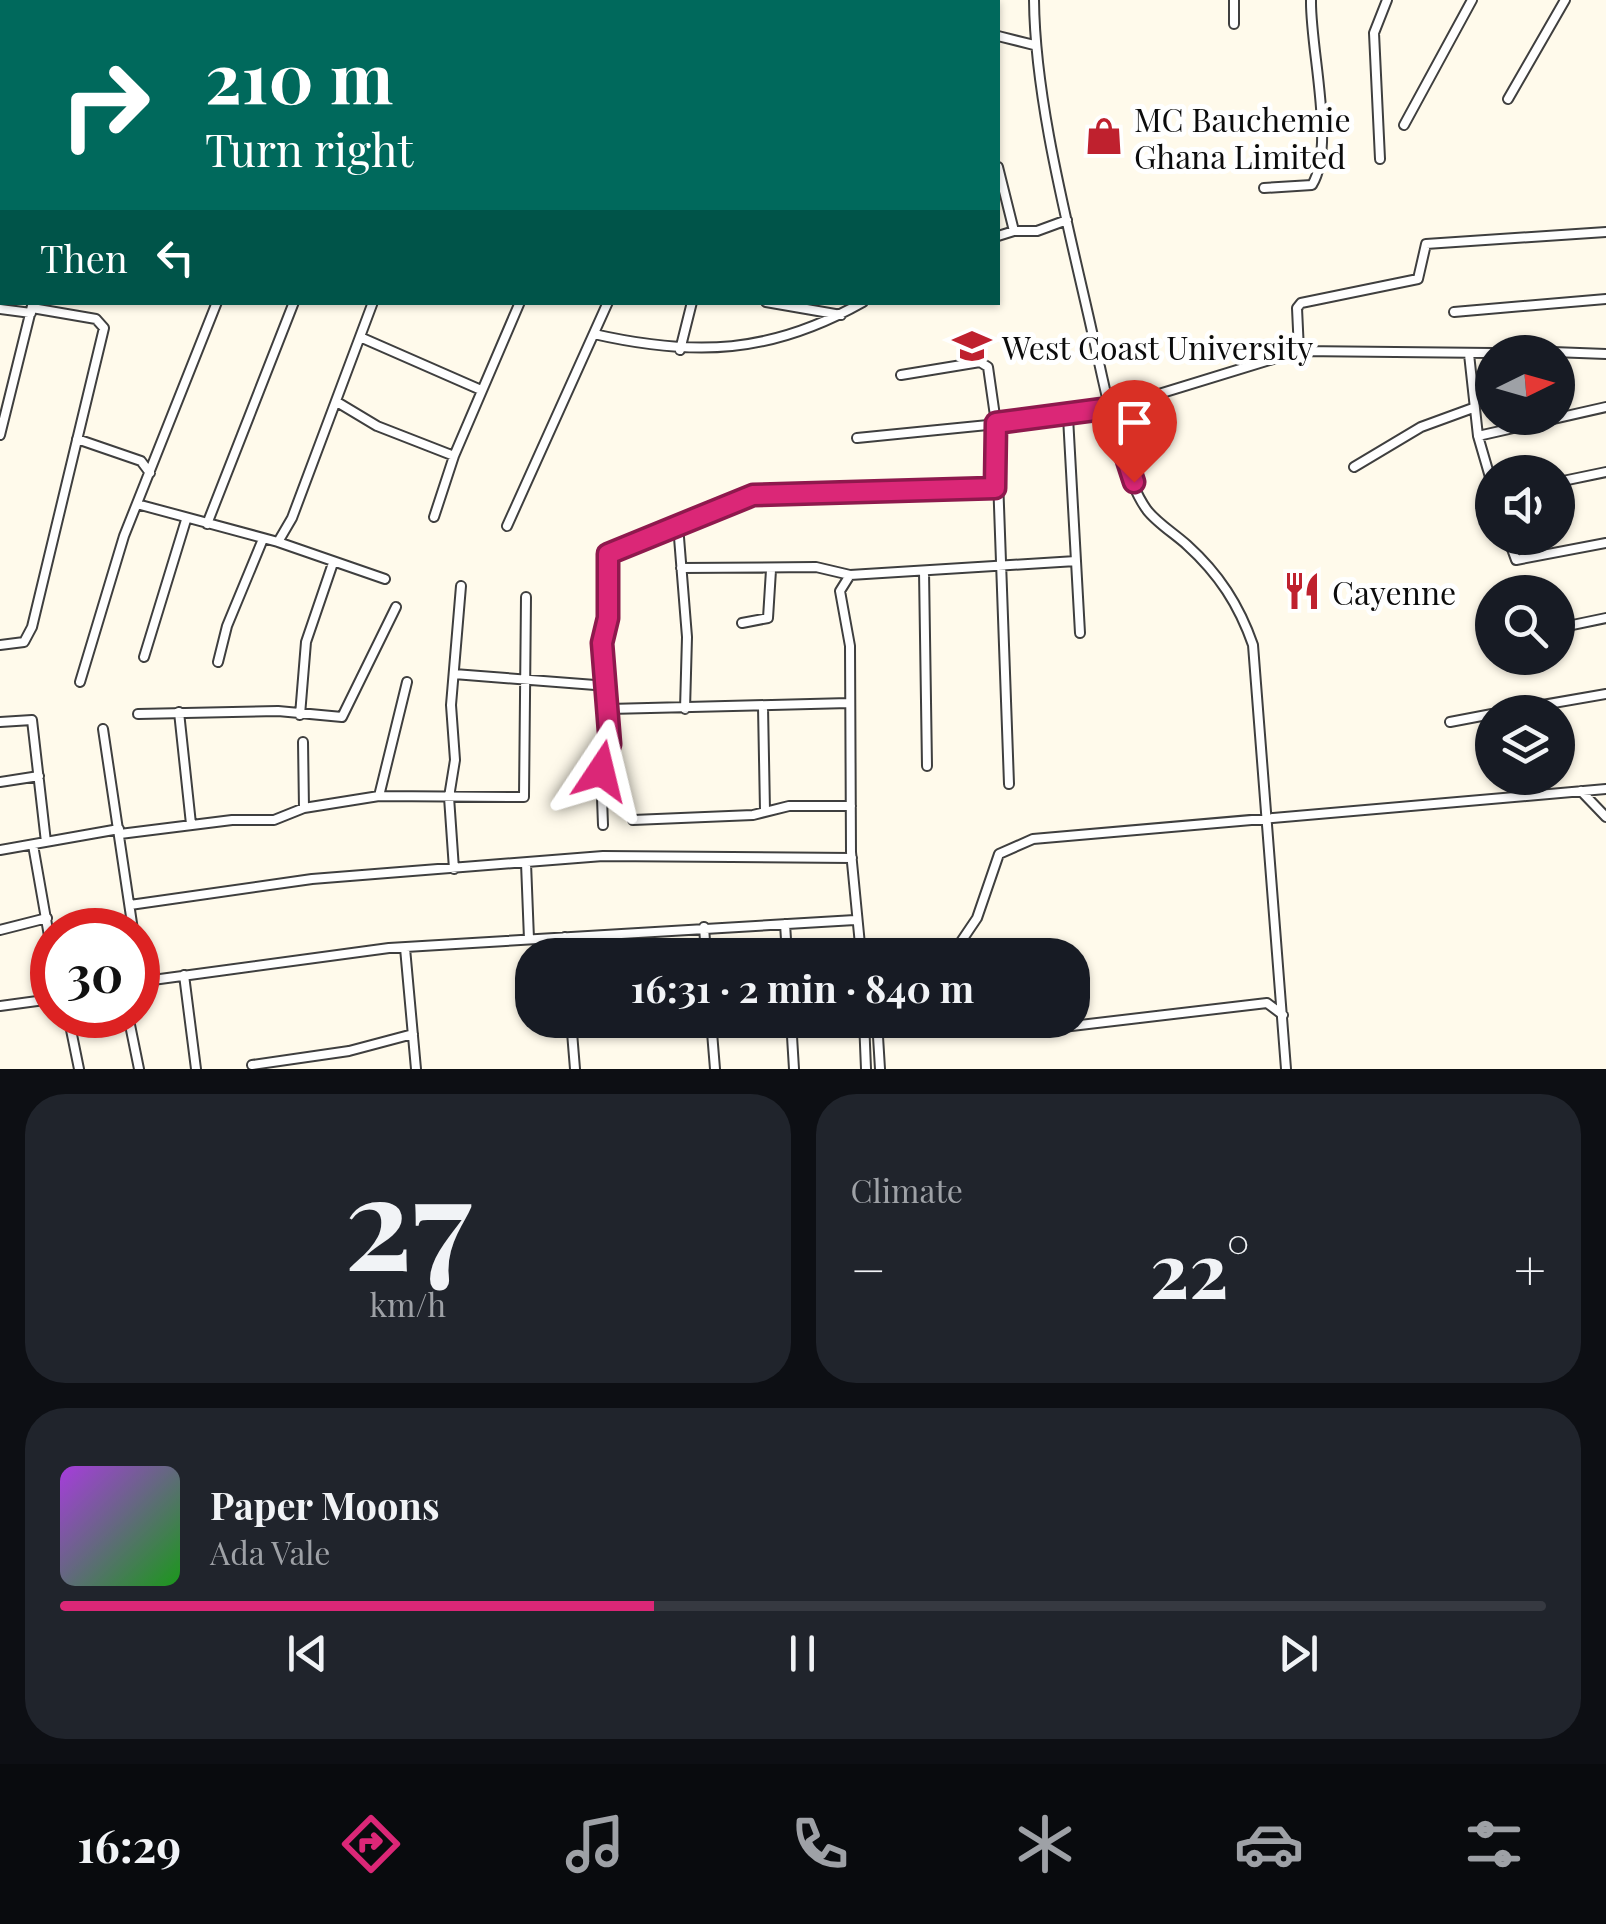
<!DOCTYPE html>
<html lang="en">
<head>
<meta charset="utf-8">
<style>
	:root { --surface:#171b24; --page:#20242c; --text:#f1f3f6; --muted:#9ea1a6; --line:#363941; --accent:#db2777 }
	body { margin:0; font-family:"Playfair Display",serif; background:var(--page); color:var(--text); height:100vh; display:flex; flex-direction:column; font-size:38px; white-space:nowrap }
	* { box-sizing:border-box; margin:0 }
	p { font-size:32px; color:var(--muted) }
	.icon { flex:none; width:55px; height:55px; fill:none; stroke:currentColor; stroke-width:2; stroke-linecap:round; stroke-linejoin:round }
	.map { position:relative; height:1069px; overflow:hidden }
	.panel { display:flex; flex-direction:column; gap:25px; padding:25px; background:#0d0f14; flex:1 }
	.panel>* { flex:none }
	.guide { position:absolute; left:0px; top:0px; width:1000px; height:305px; box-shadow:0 2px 8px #0004; background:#00695c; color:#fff; overflow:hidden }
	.needle { width:65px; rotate:85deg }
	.controls { position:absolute; left:1475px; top:335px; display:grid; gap:20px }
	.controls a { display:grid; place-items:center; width:100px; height:100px; border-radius:50%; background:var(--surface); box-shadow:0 2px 8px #0004; font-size:50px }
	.speed { position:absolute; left:30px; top:908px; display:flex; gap:20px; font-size:50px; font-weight:700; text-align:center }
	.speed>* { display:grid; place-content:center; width:130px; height:130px; border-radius:50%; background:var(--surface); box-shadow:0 2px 8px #0004; line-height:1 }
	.speed .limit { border:15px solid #d22; background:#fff; color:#111 }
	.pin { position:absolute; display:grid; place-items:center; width:85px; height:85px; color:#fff; margin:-102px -42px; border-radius:50% 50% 50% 0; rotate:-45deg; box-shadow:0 0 10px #0007 }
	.pin .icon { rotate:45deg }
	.me { position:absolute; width:110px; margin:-55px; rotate:10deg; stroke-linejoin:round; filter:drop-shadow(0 0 8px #0008) }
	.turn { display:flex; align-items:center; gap:35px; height:210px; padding:0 40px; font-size:45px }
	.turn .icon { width:130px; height:130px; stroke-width:2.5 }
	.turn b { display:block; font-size:70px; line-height:85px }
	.then { display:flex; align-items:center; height:95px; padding:0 40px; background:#0003; gap:20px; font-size:38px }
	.big { font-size:75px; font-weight:700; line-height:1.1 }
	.panel .widget { flex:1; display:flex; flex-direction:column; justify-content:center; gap:15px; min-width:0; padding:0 35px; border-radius:40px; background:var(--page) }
	.panel .dial { align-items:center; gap:0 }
	.dial b { font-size:130px; line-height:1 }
	.song { display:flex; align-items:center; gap:30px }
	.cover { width:120px; height:120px; border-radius:15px; background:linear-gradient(135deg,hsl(280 70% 55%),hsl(120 70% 35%)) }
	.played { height:10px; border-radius:5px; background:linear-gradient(90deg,var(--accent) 40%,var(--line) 40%) }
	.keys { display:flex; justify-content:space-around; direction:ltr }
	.heat { display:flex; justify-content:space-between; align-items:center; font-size:55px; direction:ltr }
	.panel .tiles { flex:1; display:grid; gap:25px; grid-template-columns:1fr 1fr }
	.widget:last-child { grid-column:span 2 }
	.trip { position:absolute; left:515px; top:938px; width:575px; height:100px; border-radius:40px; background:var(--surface); box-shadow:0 2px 8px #0004; font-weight:700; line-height:100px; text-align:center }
	.dock { display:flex; height:160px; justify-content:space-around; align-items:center; background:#090b0e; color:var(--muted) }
	.dock .icon { width:70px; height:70px }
	.dock .selected { color:var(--accent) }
	.dock b { font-size:45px; color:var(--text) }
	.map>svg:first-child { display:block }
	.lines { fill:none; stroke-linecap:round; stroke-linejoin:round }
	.street-casing { stroke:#3f3f3f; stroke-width:12 }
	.street { stroke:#fff; stroke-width:8 }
	.route-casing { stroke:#8e194d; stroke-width:25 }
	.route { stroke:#db2777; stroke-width:18 }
	.labels { text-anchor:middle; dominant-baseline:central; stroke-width:10; stroke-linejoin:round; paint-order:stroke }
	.poi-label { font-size:32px; fill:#0c0c0c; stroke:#fff; text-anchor:start }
</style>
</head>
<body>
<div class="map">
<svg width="1606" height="1069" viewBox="0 0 1606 1069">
	<rect width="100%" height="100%" fill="#fffaeb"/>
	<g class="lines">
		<g class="street-casing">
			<path id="street" d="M508,0L512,2
				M788,0L791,2
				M1034,0C1035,105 1070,232 1093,336C1104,382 1120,473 1147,510C1157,523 1175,534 1187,545C1219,574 1239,605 1253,645L1286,1069
				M1234,0V24
				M31,2L32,0
				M206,2L212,0
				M307,2L308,0
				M718,2L719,0
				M998,36L1034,45
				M0,61L2,59
				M1508,99L1565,0
				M1404,125L1472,0
				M0,146L2,145
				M1380,159L1374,33L1387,0
				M998,167L1014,231L998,236
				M1264,188L1312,185C1336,146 1310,49 1311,0
				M1014,231H1037L1067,220
				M766,302L841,315
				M0,309L31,313
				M1454,312L1606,299
				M594,334C695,357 771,354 863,302
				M360,337L481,390
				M680,350L692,302
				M1299,351L1297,308L1301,303L1418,279L1426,244L1606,232
				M1553,352L1606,354
				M1469,354L1478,436L1492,484
				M901,375L980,362L988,367L996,423L1009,784
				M337,402L377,426L454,456
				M0,435L33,302
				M1478,436L1606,407
				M857,438L1068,417
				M77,439L141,461L150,473
				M1354,467L1421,427L1473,408
				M1558,482L1606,472
				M137,504L278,542L385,579
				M434,517L454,456L520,302
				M207,524L294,302
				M678,525L687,637L685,709
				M507,526L608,302
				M1508,538L1516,560L1606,543
				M278,542L292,518L373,302
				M681,568L816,567L850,575L1076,561
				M924,571L927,766
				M850,575L840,591L850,646L851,852L861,955
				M742,623L768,618L771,570
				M1558,628L1606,618
				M1080,633L1068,417L1110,409L1299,351L1492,353
				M0,645L24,642L32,627L104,328L96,319L32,308
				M144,657L186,520
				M218,662L227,626L263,539
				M454,674L608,686
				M80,682L124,536L217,302
				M763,707L765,810
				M609,709L849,703
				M179,712L191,824
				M1502,712L1606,694
				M138,714L278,711L342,717L396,607
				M300,715L306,642L333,563
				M0,722L32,720L46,842
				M1450,722L1492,714
				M103,729L133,930
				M303,742L304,808
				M0,782L39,776
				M1581,791L1606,817
				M379,796L407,682
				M633,820L753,815L789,806H851
				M603,825L601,771L610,744L602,643L608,617V554L753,495L995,488
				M120,834L232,820H274L304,808L379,796L524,797L526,597
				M33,845L52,953
				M0,850L119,829
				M526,863L529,939
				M454,869L449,797L455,760L451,705L461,586
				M130,905L312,879L603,856L852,858
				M785,924L787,955
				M704,927L706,955
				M0,930L47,918
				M565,937L566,955
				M405,948L416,1069
				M952,955L977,918L999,854L1033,839L1606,789
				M138,964L140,982
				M184,975L196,1069
				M138,982L389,948L855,920
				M0,1006L52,999
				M68,1015L79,1069
				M128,1015L139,1069
				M571,1020L575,1069
				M711,1020L715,1069
				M791,1020L794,1069
				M864,1020L866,1069
				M877,1020L880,1069
				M997,1020L1029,1031L1267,1003L1283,1015
				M252,1065L349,1051L413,1034"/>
		</g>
		<use href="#street" class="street"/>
	</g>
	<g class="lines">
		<g class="route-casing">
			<path id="route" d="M601,771L610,744L602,643L608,618V554L753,495L995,488L996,423L1110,408L1134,482"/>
		</g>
		<use href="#route" class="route"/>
	</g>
	<defs>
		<g id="shop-bare" transform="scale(3)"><path d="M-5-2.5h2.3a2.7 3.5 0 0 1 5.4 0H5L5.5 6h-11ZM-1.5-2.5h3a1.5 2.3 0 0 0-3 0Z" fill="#bf212e" stroke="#fff" stroke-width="2.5" paint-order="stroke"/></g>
		<g id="school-bare" transform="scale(3)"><path d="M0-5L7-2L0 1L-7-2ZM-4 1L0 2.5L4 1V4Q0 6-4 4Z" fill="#bf212e" stroke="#fff" stroke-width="2.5" paint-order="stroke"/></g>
		<g id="restaurant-bare" transform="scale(3)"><path d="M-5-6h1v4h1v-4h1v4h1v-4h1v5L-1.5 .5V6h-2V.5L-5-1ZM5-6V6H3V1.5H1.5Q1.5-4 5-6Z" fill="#bf212e" stroke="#fff" stroke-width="2.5" paint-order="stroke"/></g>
	</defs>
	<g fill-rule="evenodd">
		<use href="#shop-bare" x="1104" y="136"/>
		<use href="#school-bare" x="972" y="346"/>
		<use href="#restaurant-bare" x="1302" y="591"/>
	</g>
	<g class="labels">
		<g class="poi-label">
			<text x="1134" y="118">MC Bauchemie<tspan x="1134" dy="37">Ghana Limited</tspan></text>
			<text x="1002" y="346">West Coast University</text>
			<text x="1332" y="591">Cayenne</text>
		</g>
	</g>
</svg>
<div class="controls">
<a><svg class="needle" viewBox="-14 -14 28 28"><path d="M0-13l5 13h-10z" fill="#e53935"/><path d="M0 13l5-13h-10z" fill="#9ea1a6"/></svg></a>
<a><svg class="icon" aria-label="sound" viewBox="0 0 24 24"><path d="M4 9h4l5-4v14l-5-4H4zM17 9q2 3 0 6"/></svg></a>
<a><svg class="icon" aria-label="search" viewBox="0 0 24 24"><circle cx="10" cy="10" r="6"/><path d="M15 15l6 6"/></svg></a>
<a><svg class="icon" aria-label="layers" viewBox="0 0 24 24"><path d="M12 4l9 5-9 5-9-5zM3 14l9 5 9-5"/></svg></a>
</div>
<div class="speed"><div class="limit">30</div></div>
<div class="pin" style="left:1134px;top:482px;background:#d93025"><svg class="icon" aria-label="arrive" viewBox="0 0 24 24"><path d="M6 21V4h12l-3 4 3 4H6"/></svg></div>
<svg class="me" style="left:601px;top:771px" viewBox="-20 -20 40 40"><path d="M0-17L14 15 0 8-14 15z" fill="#db2777" stroke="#fff" stroke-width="4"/></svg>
<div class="trip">16:31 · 2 min · 840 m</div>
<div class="guide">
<div class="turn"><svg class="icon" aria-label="right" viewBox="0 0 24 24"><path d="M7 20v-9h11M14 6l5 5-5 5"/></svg><div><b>210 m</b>Turn right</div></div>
<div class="then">Then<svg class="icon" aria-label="left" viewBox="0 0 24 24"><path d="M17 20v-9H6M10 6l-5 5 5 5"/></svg></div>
</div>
</div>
<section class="panel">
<div class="tiles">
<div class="widget dial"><b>27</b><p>km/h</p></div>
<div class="widget"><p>Climate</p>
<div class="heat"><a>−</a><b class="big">22°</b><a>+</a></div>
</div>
<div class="widget">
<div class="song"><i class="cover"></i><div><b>Paper Moons</b><p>Ada Vale</p></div></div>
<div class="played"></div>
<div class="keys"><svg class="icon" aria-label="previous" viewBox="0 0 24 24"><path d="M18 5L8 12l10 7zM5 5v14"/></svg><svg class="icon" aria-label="pause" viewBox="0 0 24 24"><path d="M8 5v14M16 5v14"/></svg><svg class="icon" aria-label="next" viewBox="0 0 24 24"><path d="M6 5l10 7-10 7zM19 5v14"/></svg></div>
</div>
</div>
</section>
<nav class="dock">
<b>16:29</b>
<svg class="icon selected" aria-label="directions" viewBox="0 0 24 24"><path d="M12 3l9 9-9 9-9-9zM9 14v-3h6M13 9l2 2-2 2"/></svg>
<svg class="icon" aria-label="music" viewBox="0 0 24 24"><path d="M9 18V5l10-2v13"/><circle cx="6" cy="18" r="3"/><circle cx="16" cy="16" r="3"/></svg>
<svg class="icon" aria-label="phone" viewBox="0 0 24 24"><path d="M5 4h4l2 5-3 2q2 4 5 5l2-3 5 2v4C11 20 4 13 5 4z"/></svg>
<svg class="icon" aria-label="climate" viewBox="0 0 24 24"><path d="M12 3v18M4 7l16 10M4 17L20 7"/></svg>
<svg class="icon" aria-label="car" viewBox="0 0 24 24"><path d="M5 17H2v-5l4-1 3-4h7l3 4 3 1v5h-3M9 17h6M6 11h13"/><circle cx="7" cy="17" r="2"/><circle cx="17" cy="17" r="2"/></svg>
<svg class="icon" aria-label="filters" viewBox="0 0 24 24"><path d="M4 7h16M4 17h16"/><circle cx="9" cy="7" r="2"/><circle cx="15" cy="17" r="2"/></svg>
</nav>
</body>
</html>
